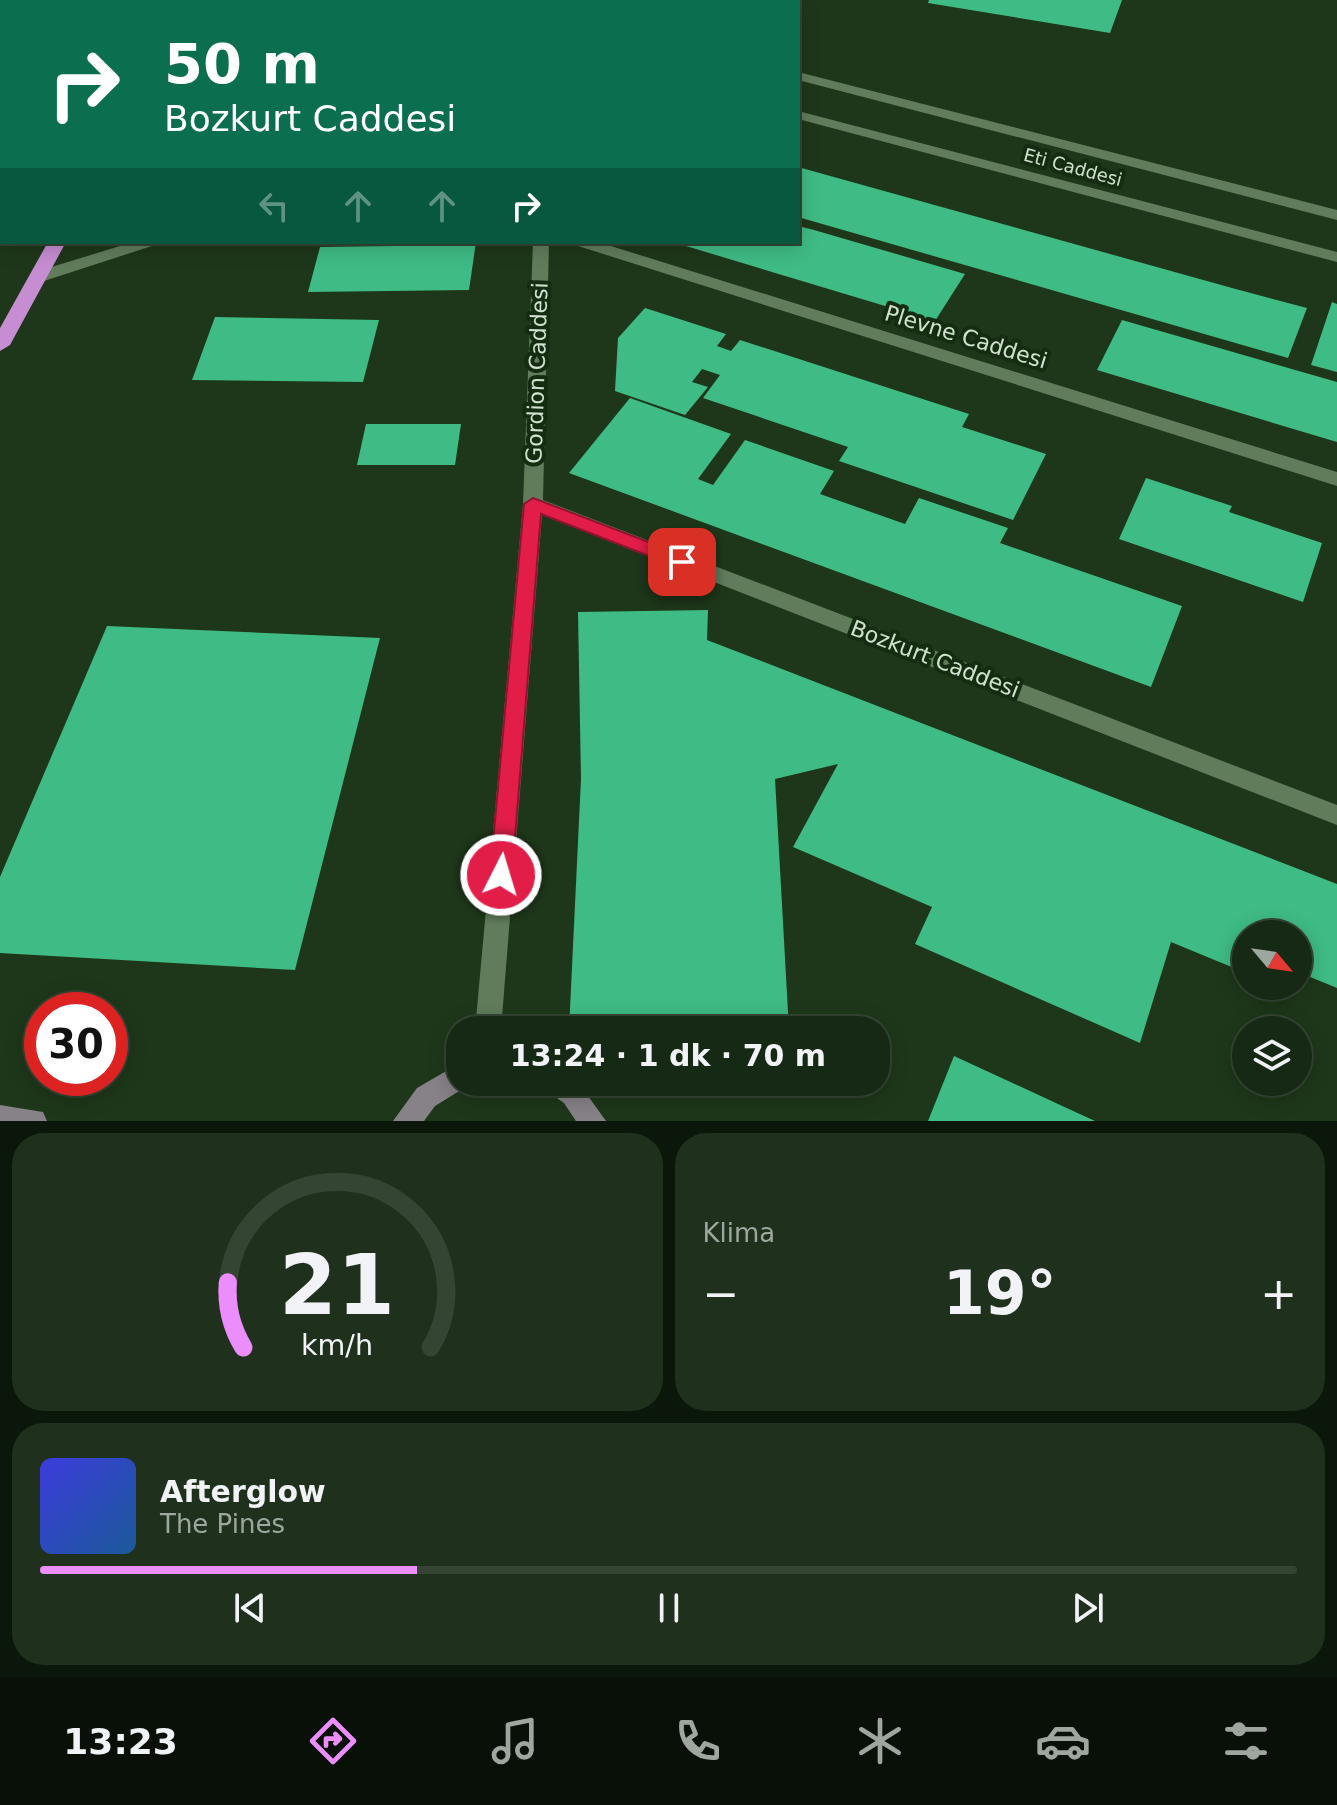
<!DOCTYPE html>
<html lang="tr">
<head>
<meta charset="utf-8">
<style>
	:root { --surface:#162914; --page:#1f311d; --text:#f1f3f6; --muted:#9ea6a0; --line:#354534; --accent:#eb8dfc }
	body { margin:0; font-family:"DejaVu Sans",sans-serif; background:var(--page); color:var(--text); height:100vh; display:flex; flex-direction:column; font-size:30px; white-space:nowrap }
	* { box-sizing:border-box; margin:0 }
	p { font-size:26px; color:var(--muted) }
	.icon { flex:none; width:44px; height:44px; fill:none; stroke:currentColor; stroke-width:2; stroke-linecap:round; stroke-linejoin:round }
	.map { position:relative; height:1121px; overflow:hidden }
	.details { display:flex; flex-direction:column; gap:12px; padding:12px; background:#0c170b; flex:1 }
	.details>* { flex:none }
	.top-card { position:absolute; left:0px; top:0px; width:800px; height:244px; box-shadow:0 4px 20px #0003,0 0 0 2px var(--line); background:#0b6e4f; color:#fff; overflow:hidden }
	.needle { width:52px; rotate:119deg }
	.fabs { position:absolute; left:1232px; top:920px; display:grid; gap:16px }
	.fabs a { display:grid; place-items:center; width:80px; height:80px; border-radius:50%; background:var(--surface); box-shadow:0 4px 20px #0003,0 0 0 2px var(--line); font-size:40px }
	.speed { position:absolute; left:24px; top:992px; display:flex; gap:16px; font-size:40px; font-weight:700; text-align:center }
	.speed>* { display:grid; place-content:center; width:104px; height:104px; border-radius:50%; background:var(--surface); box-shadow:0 4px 20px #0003,0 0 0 2px var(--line); line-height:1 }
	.speed .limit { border:12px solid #d22; background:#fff; color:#111 }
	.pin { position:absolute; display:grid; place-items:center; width:68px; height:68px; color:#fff; margin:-34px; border-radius:16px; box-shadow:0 4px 12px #0006 }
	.me { position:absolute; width:88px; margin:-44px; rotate:5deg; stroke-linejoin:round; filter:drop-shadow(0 0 6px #0008) }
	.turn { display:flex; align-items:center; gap:28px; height:168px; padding:0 32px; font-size:36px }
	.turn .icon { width:104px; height:104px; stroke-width:2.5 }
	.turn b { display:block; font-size:56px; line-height:68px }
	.lanes { display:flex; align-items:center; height:76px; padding:0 32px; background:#0003; justify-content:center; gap:40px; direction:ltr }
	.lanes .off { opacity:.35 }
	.big { font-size:60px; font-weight:800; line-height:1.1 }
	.details .card { flex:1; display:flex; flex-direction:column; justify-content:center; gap:12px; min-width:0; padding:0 28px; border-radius:32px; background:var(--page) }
	.details .dial { align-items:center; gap:0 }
	.dial svg { height:208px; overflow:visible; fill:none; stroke:var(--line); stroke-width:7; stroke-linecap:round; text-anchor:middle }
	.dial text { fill:var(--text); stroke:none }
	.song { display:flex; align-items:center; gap:24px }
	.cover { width:96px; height:96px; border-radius:12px; background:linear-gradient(135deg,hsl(240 70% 55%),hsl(210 70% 35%)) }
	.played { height:8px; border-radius:4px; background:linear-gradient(90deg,var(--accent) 30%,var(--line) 30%) }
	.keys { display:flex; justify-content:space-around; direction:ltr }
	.heat { display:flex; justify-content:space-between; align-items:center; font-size:44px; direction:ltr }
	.details .tiles { flex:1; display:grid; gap:12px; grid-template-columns:1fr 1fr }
	.card:last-child { grid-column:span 2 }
	.trip { position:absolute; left:446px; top:1016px; width:444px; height:80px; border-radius:32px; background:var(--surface); box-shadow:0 4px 20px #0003,0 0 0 2px var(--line); font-weight:800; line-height:80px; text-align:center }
	.dock { display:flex; height:128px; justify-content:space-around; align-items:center; background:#091008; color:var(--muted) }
	.dock .icon { width:56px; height:56px }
	.dock .current { color:var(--accent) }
	.dock b { font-size:36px; color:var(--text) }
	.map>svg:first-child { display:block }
	.building { fill:#3fbb86 }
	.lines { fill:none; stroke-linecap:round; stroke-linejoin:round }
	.service { fill:#607c5b; fill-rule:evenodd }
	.minor { fill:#607c5b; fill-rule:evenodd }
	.tertiary { fill:#607c5b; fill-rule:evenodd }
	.secondary { fill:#868287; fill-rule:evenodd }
	.trunk { fill:#c68dd2; fill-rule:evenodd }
	.route { fill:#e11d48; stroke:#92132f; stroke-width:2 }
	.labels { text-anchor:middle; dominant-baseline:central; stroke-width:8; stroke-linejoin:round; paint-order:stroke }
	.far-street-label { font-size:18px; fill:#d1e1cf; stroke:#142c10 }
	.street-label { font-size:22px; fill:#d1e1cf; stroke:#142c10 }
</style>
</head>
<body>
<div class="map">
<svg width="1337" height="1121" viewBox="0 0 1337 1121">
	<rect width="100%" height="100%" fill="#1e371a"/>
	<path class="building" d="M929,0H1122L1110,33L928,3Z
		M798,167L1232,288L1307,308L1288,358L798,217Z
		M798,226L814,230L965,274L935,321L676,243L798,242Z
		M393,242H476L469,290L308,292L320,247L393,246Z
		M1332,302L1337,304V372L1311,365Z
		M645,308L726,334L717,346L731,351L740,340L969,414L962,427L1046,454L1013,520L839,461L848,447L703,398L720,375L702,369L692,382L708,387L685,415L615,391L618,338Z
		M215,317L379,320L363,382L192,380Z
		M1122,320L1337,382V442L1097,370Z
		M630,398L731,434L698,479L713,485L745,440L834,471L820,494L905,524L919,498L1008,528L1000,543L1182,606L1151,687L569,473Z
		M366,424H461L455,465H357Z
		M1146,478L1232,506L1229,512L1322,543L1303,602L1119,539Z
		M708,610L707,640L1337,884V988L1298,972V934H1246V973L1171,942L1140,1043L915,944L932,907L793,847L838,764L775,779L789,1030H569L581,779L578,612Z
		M107,626L380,638L295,970L0,953V877Z
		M954,1056L1058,1104L1095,1121H928Z"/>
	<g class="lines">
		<path class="service" d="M133,242H157L155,245L44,281H32L30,277L32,273Z"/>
		<path class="minor" d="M562,0H574L575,2H561Z
			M533,242H549L543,500L1337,805V825L542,515L501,1030H475L523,504Z
			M573,242H598L1337,472V486L575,245Z"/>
		<path class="tertiary" d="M385,0H403L405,2H386Z
			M495,0H515L517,2H496Z
			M798,72L1337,210V220L798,80Z
			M798,111L1337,252V262L798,119Z"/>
		<path class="secondary" d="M460,1063V1082H471L469,1085L435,1106L424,1121H393L417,1088Z
			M543,1082H578L606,1121H576L564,1103L547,1091Z
			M0,1105L43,1112L47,1121H0Z"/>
		<path class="trunk" d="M23,0H37V2H23Z
			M2,76V90L0,91V77Z
			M48,242H66L10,345L0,351V328Z"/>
	</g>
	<path class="route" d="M533,498L688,557L691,562L682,568L675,566L541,514L512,875L509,882L501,885L493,882L490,875L524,504Z"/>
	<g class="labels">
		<g class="far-street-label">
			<text transform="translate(1073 167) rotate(15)">Eti Caddesi</text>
		</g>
		<g class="street-label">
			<text transform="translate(966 337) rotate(17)">Plevne Caddesi</text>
			<text transform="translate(537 373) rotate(-88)">Gordion Caddesi</text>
			<text transform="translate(935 659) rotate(21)">Bozkurt Caddesi</text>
		</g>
	</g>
</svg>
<div class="fabs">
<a><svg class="needle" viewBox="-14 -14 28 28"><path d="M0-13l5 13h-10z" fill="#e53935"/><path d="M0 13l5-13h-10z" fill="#9ea6a0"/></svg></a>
<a><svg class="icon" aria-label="layers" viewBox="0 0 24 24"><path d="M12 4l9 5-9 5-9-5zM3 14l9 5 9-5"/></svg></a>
</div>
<div class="speed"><div class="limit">30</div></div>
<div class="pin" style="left:682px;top:562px;background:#d93025"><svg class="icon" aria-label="arrive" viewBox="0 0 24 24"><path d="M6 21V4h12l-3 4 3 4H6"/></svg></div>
<svg class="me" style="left:501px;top:875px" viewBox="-20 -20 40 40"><circle r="17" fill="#e11d48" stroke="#fff" stroke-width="3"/><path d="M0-11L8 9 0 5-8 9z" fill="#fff"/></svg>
<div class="trip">13:24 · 1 dk · 70 m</div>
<div class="top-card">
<div class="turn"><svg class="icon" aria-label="right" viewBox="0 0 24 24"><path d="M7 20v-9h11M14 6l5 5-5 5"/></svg><div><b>50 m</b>Bozkurt Caddesi</div></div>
<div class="lanes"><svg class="icon off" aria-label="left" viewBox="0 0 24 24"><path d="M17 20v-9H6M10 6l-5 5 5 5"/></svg><svg class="icon off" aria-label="ahead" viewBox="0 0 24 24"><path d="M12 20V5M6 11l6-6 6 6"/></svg><svg class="icon off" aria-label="ahead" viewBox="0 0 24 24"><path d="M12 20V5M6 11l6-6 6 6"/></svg><svg class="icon" aria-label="right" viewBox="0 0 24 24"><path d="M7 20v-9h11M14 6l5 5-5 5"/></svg></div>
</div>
</div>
<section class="details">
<div class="tiles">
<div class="card dial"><svg viewBox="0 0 100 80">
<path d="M14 69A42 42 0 1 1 86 69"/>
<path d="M14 69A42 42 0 0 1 8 44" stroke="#eb8dfc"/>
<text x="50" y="56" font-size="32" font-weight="700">21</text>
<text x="50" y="72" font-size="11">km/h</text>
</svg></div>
<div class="card"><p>Klima</p>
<div class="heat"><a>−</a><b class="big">19°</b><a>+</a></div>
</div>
<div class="card">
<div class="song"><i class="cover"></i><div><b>Afterglow</b><p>The Pines</p></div></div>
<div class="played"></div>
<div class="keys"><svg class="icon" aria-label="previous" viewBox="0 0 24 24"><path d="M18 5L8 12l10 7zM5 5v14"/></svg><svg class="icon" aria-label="pause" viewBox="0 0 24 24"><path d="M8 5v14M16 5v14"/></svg><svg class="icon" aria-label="next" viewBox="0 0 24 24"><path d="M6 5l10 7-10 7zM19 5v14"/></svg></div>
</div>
</div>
</section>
<nav class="dock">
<b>13:23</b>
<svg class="icon current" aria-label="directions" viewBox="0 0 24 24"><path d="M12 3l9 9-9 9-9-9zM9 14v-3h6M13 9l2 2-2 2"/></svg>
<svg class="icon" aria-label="music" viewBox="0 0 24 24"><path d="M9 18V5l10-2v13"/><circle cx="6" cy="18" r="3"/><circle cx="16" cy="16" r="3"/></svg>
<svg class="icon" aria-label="phone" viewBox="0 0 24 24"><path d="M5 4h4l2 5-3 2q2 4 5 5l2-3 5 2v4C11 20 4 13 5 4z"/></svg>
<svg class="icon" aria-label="climate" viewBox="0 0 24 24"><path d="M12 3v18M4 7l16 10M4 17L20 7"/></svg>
<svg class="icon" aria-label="car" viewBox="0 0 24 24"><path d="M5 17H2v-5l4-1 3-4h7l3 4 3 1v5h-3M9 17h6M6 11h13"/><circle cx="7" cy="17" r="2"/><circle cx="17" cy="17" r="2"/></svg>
<svg class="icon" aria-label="filters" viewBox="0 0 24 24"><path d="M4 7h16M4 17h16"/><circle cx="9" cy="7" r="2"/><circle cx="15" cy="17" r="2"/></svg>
</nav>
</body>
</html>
